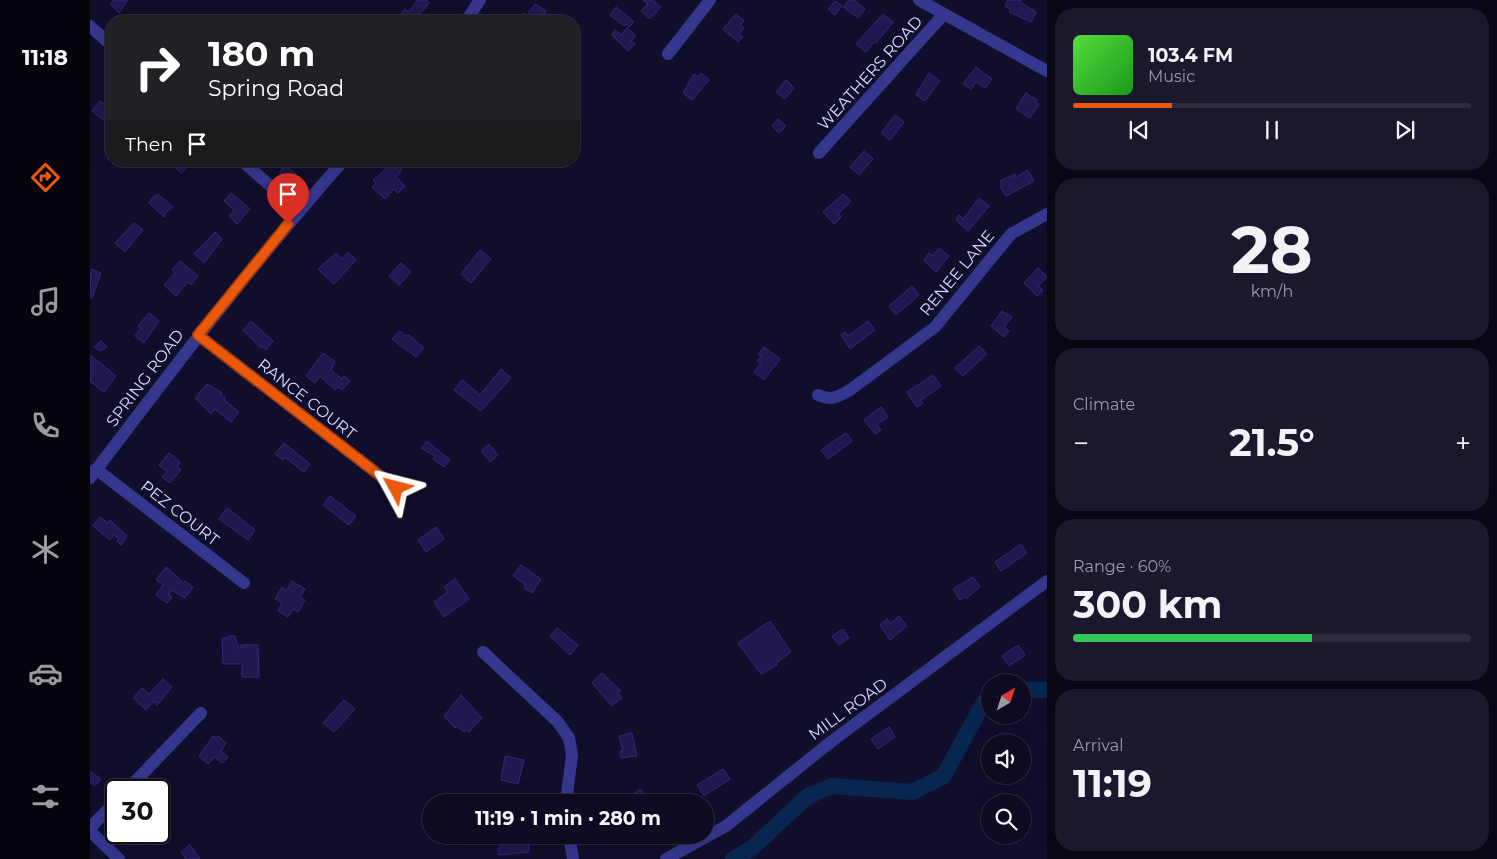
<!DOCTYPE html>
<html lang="en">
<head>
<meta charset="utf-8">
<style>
	:root { --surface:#0d0a21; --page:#1b182e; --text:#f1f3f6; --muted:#9a9aa5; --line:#2d2b3f; --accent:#ea580c }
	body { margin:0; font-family:Montserrat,sans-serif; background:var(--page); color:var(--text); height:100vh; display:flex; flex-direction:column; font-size:19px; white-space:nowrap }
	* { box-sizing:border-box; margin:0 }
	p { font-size:16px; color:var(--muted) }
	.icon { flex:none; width:28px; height:28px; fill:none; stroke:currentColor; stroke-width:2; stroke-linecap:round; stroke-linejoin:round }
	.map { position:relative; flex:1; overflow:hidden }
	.details { display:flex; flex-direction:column; gap:8px; padding:8px; background:#070612; width:450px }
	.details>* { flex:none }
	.guide { position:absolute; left:15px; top:15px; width:475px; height:152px; border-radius:20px; box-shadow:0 5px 20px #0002,0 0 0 1px var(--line); background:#202124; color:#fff; overflow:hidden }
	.needle { width:32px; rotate:39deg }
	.buttons { position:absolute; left:891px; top:674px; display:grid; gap:10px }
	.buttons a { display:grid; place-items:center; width:50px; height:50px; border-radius:50%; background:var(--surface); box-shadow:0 5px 20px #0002,0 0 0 1px var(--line); font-size:25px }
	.speed { position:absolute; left:15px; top:779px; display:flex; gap:10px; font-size:25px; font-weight:700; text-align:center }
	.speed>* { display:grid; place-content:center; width:65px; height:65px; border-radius:50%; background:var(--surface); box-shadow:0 5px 20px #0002,0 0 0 1px var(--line); line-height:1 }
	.speed .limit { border:2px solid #111; border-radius:8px; background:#fff; color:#111 }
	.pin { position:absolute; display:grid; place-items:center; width:42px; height:42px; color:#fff; margin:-51px -21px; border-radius:50% 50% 50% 0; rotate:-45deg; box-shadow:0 0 5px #0007 }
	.pin .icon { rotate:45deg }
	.me { position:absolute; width:55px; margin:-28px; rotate:308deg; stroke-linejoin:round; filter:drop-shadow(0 0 4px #0008) }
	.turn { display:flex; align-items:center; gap:18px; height:105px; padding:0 20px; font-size:22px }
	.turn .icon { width:65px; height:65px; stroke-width:2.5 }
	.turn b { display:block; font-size:35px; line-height:42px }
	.then { display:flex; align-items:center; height:48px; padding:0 20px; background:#0003; gap:10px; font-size:19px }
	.big { font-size:38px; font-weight:700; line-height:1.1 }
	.details .card { flex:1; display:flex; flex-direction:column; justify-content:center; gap:8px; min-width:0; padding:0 18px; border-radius:20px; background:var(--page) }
	.details .dial { align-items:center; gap:0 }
	.dial b { font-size:65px; line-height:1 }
	.song { display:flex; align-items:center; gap:15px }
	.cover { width:60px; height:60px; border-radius:8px; background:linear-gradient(135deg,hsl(110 70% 55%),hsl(120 70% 35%)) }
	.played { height:5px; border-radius:2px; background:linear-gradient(90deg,var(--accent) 25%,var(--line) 25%) }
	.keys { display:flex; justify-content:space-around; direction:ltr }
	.heat { display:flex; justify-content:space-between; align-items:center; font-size:28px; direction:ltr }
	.charge { height:8px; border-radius:4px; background:linear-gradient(90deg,#34c759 60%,var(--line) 0) }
	.trip { position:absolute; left:332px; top:794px; width:292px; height:50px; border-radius:25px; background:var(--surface); box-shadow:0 5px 20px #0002,0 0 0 1px var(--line); font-weight:700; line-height:50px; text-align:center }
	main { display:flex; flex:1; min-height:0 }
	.menu { display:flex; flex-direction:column; width:90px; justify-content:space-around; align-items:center; background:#05040d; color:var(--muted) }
	.menu .icon { width:35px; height:35px }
	.menu .selected { color:var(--accent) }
	.menu b { font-size:22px; color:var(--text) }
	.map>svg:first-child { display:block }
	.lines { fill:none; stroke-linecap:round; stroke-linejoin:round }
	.river { stroke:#072751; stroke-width:16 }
	.building { fill:#20184e; stroke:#33287d }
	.minor { stroke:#35378f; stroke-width:12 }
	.route-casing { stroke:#983908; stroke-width:12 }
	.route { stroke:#ea580c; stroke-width:9 }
	.labels { text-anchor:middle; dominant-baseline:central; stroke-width:4; stroke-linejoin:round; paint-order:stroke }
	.street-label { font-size:16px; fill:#dbd9ff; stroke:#110e2c }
</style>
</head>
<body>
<main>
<nav class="menu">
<b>11:18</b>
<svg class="icon selected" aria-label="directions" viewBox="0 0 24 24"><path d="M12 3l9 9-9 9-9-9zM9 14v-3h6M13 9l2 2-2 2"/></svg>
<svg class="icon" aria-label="music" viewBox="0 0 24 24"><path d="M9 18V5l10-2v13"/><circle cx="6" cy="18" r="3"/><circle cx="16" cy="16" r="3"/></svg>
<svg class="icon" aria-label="phone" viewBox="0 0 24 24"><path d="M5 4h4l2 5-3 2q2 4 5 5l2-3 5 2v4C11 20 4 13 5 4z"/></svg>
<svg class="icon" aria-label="climate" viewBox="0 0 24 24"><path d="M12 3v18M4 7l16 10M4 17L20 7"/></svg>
<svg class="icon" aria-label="car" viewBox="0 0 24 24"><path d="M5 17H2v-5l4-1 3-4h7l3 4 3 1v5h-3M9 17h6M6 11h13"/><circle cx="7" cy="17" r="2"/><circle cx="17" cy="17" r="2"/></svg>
<svg class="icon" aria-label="filters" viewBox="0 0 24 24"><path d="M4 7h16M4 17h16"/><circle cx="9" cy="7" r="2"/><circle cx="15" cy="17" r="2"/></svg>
</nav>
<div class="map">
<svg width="957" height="859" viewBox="0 0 957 859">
	<rect width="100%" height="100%" fill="#110e2c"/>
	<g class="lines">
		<path class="river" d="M932,690H957
			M643,859L661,849L718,796L742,786L822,792L853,777L894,702L900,699"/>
	</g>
	<path class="building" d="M24,0H37V1L29,13L20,4Z
		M328,0H336L339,3L329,15L327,14L320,21L311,14L315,9L318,12Z
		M553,0H563L571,7L560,19L551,11L558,4Z
		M759,0H764L775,9L768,18L753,7Z
		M918,0H931L930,2L946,12L941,22L919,12L921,10L915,6Z
		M745,1L752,6L745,15L738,9Z
		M445,4L456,11L450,19L452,21H428L434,13L437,15Z
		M526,7L544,22L539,27L536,24L534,26L520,15Z
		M646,14L654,21L650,25L654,28L649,34L653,37L648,42L633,29Z
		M793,14L803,22L786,43L784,42L776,52L766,44Z
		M537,28L546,36L541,41L545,44L538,51L522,35L525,30L531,35Z
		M886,67L902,79L895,88L886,82L881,89L873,84Z
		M611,73L619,80L602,100L593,93L604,74L608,77Z
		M839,73L850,81L835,101L826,95Z
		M696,80L704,88L695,99L686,92Z
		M936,93L947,100L946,102L949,104L940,118L926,109Z
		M10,101L21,109V126L2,111Z
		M805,115L814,122L800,140L791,133Z
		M688,119L696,126L689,133L682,126Z
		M774,151L783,159L769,175L760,167Z
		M80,161H98L100,163L92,173L79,163Z
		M304,162L312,170L306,177L315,186L308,193L304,189L295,199L282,187L286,183L283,180Z
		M195,165L207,175L201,181L190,172Z
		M938,170L944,181L916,196L910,186L912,185L910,181L925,174L926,177Z
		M141,193L160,209L147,224L139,216L144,210L134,201Z
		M68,194L83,207L77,211L74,217L59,203L62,198Z
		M753,194L761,201L748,214L751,217L744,224L733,212Z
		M889,198L899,206L878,231L866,220L869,215L873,219Z
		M44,223L53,230L35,252L25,243Z
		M125,232L132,239L114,263L104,254Z
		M849,248L859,256L846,272L834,260L839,253L843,256Z
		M390,250L401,259L381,283L371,274Z
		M258,252L266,260L244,284L228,269L246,253L252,259Z
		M90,261L108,276L101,285L98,282L86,296L74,285L85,273L82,270Z
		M311,263L321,272L309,285L299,276Z
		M948,268L957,277L948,286L953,290L947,296L934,283Z
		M1,269L11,273L2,298L0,297Z
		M822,286L829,295L806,315L799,306Z
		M912,311L922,317L914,327L919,331L914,337L901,326Z
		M59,313L69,321L54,343L45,336L51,328L48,326Z
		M161,321L183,341L176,350L172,346L171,348L153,330Z
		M778,321L785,330L760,349L751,335L755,332L758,336Z
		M310,331L316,336L319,335L334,348L326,357L302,339Z
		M11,341L17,347L10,351L4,347Z
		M889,346L897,354L873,376L865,368Z
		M674,347L690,359L674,380L664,372L671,363L667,361L671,356L668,354Z
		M233,353L245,362L241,370L252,379L254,376L260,381L252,390L248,387L245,390L230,376L225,383L216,376Z
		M0,355L26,376L14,392L0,381Z
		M411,369L421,378L391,411L364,390L372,380L390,395Z
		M843,375L851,386L831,400L833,403L827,407L817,392Z
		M117,384L132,393L130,394L135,398L134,400L149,412L141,422L125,409L121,414L105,398Z
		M791,407L798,417L787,424L791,430L785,434L774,420Z
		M756,433L762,441L738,459L731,450Z
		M337,441L360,460L354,467L343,459L345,456L331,448Z
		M194,443L220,464L214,472L195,457L193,460L185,454Z
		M399,444L408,455L400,462L391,451Z
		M79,453L90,462L87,466L91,470L80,483L72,477L77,471L69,465Z
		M240,496L266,516L259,525L233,505Z
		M137,508L165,530L158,540L129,519Z
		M10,517L18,523L20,520L37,536L31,545L27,541L29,539L24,535L20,540L3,526Z
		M346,527L354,539L336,552L328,540Z
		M931,544L937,553L911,571L905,562Z
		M431,565L451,579L442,593L434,588L436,585L423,576Z
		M76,567L94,583L95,581L103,587L95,598L81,590L78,594L82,597L77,603L66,595L73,585L66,580Z
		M883,577L890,587L877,598L875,597L870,600L863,589Z
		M365,579L379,599L354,617L344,602L358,592L354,587Z
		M202,581L215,589L210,597L215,600L208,612L203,609L198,617L188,611L192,603L185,599L192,587L197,590Z
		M809,616L817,626L800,640L790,625L797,619L801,623Z
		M680,621L701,652L686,663L687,665L671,674L648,643Z
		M467,628L488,645L480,655L460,636Z
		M753,629L759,638L749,645L742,636Z
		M139,636H145L146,641L149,646L147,648H151V645H168L169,677H152V664H133L132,638H139Z
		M928,645L935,655L919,666L912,656Z
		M512,673L531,691L528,693L532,698L522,706L502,683Z
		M73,679L82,687L67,705L64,701L56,710L43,698L52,688L59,694Z
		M371,695L392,718L379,732L376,730L374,732L367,726L365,728L354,716Z
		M254,700L265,709L244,732L233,723Z
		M799,727L805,737L788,749L781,739Z
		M542,733L547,756L531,758L530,751H533L529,736Z
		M123,736L126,738L128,736L136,743L131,751L138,757L132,763L125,757L118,764L109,756Z
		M415,756L434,760L428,784L411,780Z
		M633,769L640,779L614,796L607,785Z
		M0,771L11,779L5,786L0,782Z
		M551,789L558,802H541L539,797Z
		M413,835H432V840L438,839L439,852L409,855L408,850L414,841Z
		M100,845L110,859H96L91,852Z"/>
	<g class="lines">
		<path class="minor" d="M829,0L957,71
			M376,21L390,0
			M0,26L21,45
			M578,54L620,0
			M729,153L854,14
			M152,161L209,211
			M108,335L306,488
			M728,395C742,401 748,397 760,390L845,327L921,234L957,214
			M6,469L154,583
			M0,478C82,370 163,263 253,161
			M393,652L468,722L479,738L482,755L476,802
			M37,790L111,713
			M0,828L26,801
			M0,831L29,859
			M479,835L483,859
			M576,859L636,826L742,741L957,581"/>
	</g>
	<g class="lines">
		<g class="route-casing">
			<path id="route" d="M198,224L108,335L306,488"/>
		</g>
		<use href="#route" class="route"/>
	</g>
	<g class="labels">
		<g class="street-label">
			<text transform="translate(780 73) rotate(-48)">WEATHERS ROAD</text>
			<text transform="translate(867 273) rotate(-50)">RENEE LANE</text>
			<text transform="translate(55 378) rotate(-53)">SPRING ROAD</text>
			<text transform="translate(217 399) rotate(38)">RANCE COURT</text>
			<text transform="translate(90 513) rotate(38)">PEZ COURT</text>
			<text transform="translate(758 709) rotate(-36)">MILL ROAD</text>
		</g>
	</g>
</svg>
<div class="buttons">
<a><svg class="needle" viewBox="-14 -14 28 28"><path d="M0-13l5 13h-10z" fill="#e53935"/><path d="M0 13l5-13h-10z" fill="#9a9aa5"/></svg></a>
<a><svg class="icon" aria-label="sound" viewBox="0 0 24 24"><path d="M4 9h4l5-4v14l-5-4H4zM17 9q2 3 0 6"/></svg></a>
<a><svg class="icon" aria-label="search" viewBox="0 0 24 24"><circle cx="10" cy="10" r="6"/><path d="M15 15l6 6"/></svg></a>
</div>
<div class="speed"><div class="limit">30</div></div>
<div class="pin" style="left:198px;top:224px;background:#d93025"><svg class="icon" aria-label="arrive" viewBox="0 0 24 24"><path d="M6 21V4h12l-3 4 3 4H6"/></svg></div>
<svg class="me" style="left:306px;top:488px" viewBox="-20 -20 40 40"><path d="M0-17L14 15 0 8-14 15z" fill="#ea580c" stroke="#fff" stroke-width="4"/></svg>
<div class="trip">11:19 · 1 min · 280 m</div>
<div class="guide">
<div class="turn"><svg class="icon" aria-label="right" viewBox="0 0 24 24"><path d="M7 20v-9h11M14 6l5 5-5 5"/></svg><div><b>180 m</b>Spring Road</div></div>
<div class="then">Then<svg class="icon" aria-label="arrive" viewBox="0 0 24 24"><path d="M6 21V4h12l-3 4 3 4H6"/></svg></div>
</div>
</div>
<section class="details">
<div class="card">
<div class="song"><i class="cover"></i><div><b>103.4 FM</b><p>Music</p></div></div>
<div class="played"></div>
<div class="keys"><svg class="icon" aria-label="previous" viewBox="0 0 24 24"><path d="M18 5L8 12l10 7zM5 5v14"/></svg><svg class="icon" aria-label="pause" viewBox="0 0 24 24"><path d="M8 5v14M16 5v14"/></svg><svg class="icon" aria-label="next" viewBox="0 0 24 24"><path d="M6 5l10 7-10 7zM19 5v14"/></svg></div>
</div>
<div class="card dial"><b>28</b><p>km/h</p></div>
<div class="card"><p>Climate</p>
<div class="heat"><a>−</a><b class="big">21.5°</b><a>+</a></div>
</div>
<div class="card"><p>Range · 60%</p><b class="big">300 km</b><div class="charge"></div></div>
<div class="card"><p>Arrival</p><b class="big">11:19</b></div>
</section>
</main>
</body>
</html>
